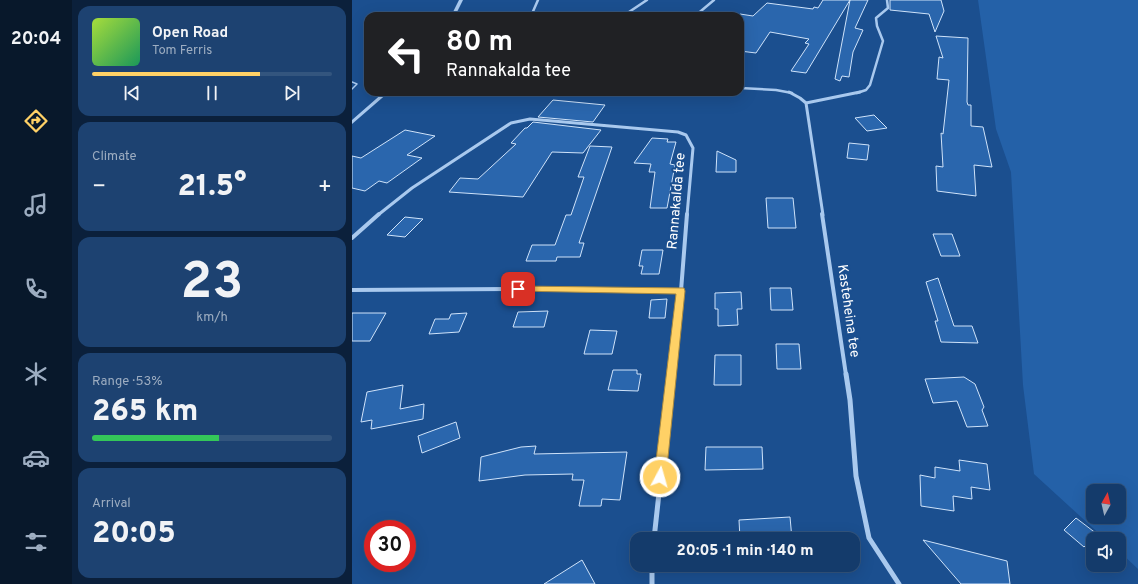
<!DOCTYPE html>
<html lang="en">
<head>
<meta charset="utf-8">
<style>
	:root { --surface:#143b6b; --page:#1d4271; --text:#f1f3f6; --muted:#9dadc1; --line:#33557e; --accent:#ffd166 }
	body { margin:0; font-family:Overpass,sans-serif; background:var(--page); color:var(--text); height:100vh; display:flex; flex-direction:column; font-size:15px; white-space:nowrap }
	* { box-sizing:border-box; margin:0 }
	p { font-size:13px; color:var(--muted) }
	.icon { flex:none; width:22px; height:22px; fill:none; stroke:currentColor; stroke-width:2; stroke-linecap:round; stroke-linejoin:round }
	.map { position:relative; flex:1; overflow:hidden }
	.sheet { display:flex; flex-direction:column; gap:6px; padding:6px; background:#0b203b; width:280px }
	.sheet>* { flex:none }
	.guide { position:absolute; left:12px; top:12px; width:380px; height:84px; border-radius:12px; box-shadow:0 4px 16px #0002,0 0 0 1px var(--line); background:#202124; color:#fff; overflow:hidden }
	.needle { width:26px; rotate:8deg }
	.fabs { position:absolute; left:734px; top:484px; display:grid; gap:8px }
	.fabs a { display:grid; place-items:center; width:40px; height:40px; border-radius:8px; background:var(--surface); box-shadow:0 4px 16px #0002,0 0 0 1px var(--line); font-size:20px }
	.speed { position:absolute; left:12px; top:520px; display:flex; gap:8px; font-size:20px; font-weight:700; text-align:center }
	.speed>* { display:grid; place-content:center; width:52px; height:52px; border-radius:50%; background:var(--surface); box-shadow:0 4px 16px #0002,0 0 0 1px var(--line); line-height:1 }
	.speed .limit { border:6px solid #d22; background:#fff; color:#111 }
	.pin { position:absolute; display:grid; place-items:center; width:34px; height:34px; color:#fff; margin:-17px; border-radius:8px; box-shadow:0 2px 6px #0006 }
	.me { position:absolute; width:44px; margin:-22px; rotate:6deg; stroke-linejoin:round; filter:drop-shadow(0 0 3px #0008) }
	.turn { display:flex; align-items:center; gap:14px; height:84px; padding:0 16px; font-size:18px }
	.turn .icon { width:52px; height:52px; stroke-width:2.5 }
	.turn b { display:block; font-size:28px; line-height:34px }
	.big { font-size:30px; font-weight:800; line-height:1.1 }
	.sheet .tile { flex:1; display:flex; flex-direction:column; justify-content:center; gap:6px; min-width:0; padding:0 14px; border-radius:12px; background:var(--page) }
	.sheet .dial { align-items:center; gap:0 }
	.dial b { font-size:52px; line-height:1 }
	.song { display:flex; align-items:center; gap:12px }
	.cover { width:48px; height:48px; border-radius:6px; background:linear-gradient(135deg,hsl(80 70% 55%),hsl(150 70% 35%)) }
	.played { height:4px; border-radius:2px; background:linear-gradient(90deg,var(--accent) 70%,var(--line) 70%) }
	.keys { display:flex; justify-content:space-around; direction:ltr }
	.heat { display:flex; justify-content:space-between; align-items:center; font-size:22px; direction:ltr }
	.charge { height:6px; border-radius:3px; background:linear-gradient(90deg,#34c759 53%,var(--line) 0) }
	.trip { position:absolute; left:278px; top:532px; width:230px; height:40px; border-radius:12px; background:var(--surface); box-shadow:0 4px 16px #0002,0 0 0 1px var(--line); font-weight:800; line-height:40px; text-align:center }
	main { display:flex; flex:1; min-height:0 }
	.tabs { display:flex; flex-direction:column; width:72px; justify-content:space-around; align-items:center; background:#08182b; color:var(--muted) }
	.tabs .icon { width:28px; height:28px }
	.tabs .selected { color:var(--accent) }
	.tabs b { font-size:18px; color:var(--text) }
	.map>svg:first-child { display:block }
	.green { fill:#2461a8; fill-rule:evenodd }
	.building { fill:#2a66ad; stroke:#cfe3fa }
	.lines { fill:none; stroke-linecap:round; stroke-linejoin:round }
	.service { stroke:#a9c9ee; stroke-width:1.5 }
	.minor-far3 { stroke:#a9c9ee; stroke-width:2.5 }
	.minor-far2 { stroke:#a9c9ee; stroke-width:3 }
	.minor-far1 { stroke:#a9c9ee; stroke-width:4 }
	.minor { stroke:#a9c9ee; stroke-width:5 }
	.tertiary { fill:#a9c9ee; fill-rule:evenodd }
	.route { fill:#ffd166; stroke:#a68842 }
	.labels { text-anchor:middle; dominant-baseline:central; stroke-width:4; stroke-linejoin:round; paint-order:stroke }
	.street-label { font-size:14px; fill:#fff; stroke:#1b4f8f }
</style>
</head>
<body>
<main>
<nav class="tabs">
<b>20:04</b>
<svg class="icon selected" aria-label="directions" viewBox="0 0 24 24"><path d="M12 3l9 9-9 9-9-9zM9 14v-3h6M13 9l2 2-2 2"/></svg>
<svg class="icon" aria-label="music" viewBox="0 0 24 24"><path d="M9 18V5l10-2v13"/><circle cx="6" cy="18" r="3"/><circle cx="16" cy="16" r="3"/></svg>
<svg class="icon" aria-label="phone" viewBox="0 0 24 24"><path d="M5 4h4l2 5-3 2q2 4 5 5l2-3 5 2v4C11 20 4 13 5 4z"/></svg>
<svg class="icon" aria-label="climate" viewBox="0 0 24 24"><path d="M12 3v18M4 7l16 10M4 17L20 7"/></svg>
<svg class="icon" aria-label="car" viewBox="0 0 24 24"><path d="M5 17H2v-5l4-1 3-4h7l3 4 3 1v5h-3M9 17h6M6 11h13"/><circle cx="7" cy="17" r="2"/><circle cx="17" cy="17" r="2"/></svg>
<svg class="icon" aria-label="filters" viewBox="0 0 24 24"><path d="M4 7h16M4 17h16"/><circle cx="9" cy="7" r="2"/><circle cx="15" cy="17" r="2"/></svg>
</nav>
<section class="sheet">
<div class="tile">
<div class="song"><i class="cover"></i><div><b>Open Road</b><p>Tom Ferris</p></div></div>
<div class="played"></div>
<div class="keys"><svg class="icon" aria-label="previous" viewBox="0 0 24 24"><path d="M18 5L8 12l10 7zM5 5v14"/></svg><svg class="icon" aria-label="pause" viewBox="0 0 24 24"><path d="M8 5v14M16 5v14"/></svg><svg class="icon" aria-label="next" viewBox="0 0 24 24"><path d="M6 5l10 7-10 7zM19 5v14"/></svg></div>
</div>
<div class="tile"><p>Climate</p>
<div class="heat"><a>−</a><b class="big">21.5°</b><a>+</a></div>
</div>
<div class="tile dial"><b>23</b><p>km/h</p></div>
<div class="tile"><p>Range · 53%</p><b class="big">265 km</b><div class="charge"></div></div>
<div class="tile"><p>Arrival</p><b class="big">20:05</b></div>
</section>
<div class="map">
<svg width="786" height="584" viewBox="0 0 786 584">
	<rect width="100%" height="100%" fill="#1b4f8f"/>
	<path class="green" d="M626,0H786V569L767,551V539H753L682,474L671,385L659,172L644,129ZM741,491H767V517H741Z"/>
	<path class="building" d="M471,0H516L503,28L511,30L501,52L497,77L490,76L488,81L483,79L498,0L454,73L439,71L457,44L453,43L457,39L418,32L404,53L388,51V14L401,16L415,3L461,9L462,7L466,8Z
		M538,0H589L592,11L583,32L577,14L538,10Z
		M584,36L616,38L615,102L616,105H619V126L631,127L640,167L622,165L624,196L585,191L584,166L591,167L589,133L591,134L597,80L585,79L587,57L591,58Z
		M201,100L253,105L241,122L186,117Z
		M522,115L535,128L515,131L503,118Z
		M181,122L249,130L231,153L200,152L171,197L97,192L108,178L126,179L164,144L159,143L173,128H175Z
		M53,130L83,136L55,155L70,158L35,183L27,181L13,191L0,188V156L9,158Z
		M300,138L316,139L315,142H324L318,164L323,165L315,208H298L303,172H297L299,164L282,163Z
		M497,143L517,145L515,160L495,158Z
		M238,146L260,147L227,243H232L228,257H205L204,261H174L180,245H203L214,215H219L232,177H226Z
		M365,151L384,160V172H364Z
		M414,198H441L444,228H416Z
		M53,217L71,219L53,237L35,235Z
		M581,234H600L608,256H589Z
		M290,250H311L307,274H289L291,266H287Z
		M586,278L602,326H620L626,343L589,342L583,321H586L574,282Z
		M418,288H439L441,310H419Z
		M389,292L390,309H385L386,325L366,326V309H363V293Z
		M315,299L313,318H297L299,300Z
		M196,311L192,327H161L166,312Z
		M0,313H34L18,341H0Z
		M115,313L107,332L77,334L83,319H97L99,314Z
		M238,330L265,331L260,354H232Z
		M424,344H447L449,369H425Z
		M363,355H389V385H362Z
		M261,370H285V374H289L286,391L256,390Z
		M612,377L623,384L632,407L630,410L636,426L615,427L605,401L581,403L573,379Z
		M51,385L48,409L72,404L71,419L19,429L20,420L9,422L15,392Z
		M104,422L108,438L70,453L66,436Z
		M184,446L182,454L275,452L268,500L250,499L249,506H227L232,480H220L221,474L173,475L127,481L129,457L169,447Z
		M354,447H410L411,469L353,470Z
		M607,460L635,464L638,490L619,487L620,499L601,496L602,511L569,506L568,475L583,478V467L608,471Z
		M438,517L440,539H388L387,520Z
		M724,518L745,534L732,547L712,530Z
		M571,540L655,561L658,584H609Z
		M230,560L243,584H192Z"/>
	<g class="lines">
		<path class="service" d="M49,15L103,13
			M0,82L5,84L0,89"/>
		<path class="minor-far3" d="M179,16L186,0
			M271,16L295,0
			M343,16L362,0
			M388,88L424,90L440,93
			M505,93L514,90L518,85L531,41L525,26L524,18L536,8L535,0"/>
		<path class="minor-far2" d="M437,92L448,98L454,103L471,215
			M454,103L508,92
			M26,215L60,188L159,123L178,119L326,132L334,135L341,148L335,215"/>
		<path class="minor-far1" d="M470,214L494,375
			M0,238L27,214
			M0,290L166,289L329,291L335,214
			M320,375L329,291"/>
		<path class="minor" d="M494,374L498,400L504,476L517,538L547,584
			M302,539L320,374
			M300,565V584"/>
		<path class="tertiary" d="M107,0H111L103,16H99Z
			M32,92H37L0,124V120Z"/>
	</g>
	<path class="route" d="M166,286L332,288L333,291L314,477L313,481L308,482L304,481L302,477L324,294L162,291L161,289L162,287Z"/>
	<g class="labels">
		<g class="street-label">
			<text transform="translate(325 201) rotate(-85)">Rannakalda tee</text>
			<text transform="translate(496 311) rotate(82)">Kasteheina tee</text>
		</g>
	</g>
</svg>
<div class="fabs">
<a><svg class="needle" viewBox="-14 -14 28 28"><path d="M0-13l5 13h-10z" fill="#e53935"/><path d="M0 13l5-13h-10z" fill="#9dadc1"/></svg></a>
<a><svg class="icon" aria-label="sound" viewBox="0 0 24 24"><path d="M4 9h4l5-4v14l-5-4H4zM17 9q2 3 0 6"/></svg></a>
</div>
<div class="speed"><div class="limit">30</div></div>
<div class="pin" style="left:166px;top:289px;background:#d93025"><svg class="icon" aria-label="arrive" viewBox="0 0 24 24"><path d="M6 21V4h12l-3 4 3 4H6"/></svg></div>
<svg class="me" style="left:308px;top:477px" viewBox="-20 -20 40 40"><circle r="17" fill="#ffd166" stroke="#fff" stroke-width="3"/><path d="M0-11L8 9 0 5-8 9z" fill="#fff"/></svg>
<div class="trip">20:05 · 1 min · 140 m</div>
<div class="guide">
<div class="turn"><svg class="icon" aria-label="left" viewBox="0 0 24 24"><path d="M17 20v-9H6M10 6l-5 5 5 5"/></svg><div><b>80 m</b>Rannakalda tee</div></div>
</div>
</div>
</main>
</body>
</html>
